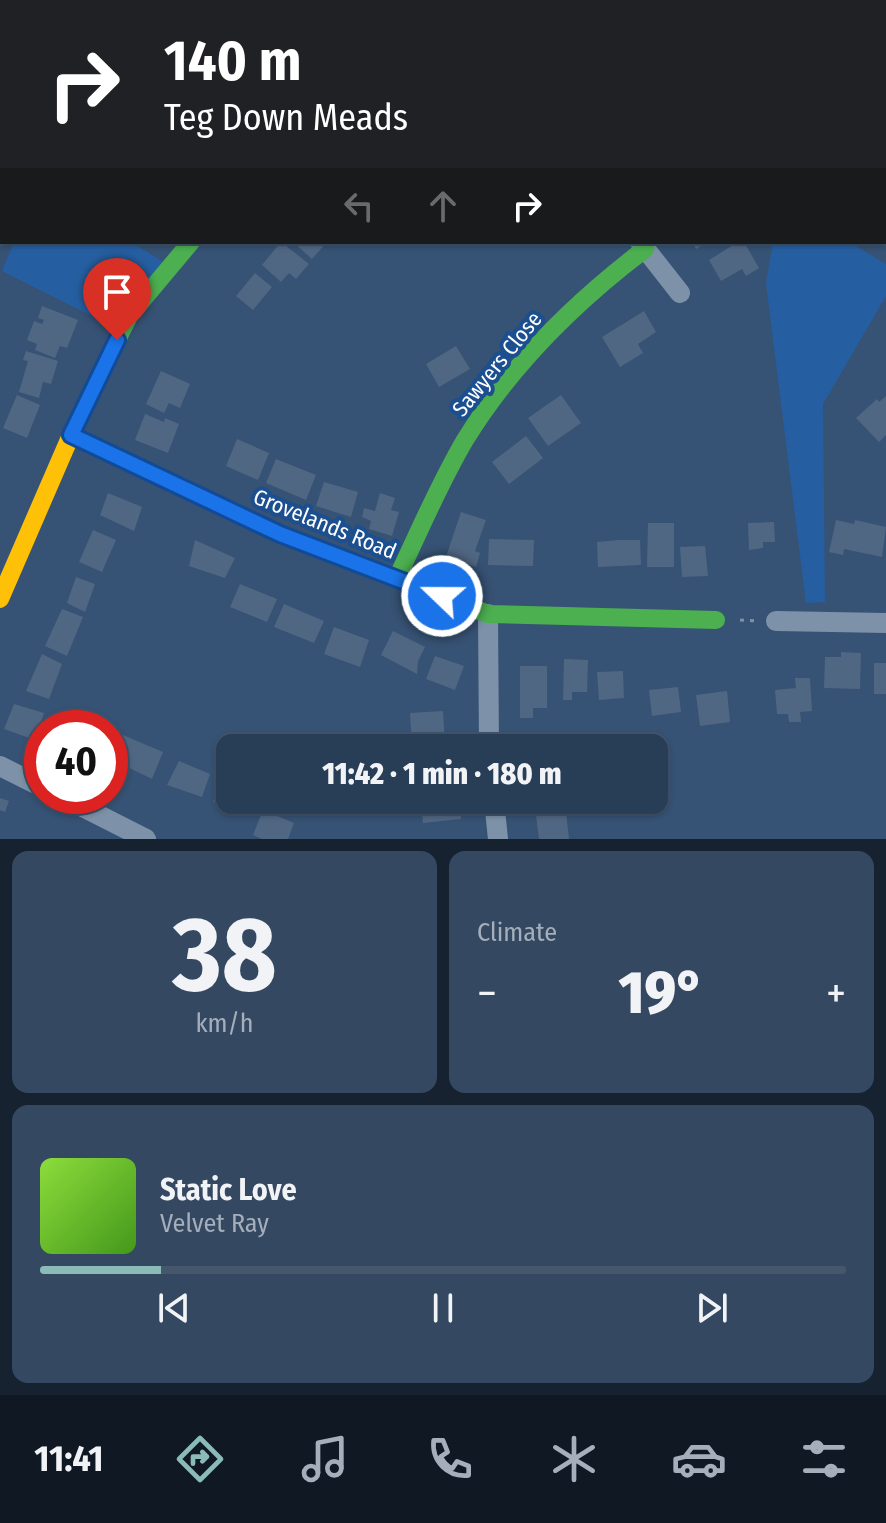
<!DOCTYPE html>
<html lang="en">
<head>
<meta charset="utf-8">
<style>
	:root { --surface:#283e57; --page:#344961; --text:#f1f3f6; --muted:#a5aeba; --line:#44576d; --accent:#8bbbb9 }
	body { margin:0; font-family:"Fira Sans Condensed",sans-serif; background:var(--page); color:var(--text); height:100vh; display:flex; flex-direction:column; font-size:30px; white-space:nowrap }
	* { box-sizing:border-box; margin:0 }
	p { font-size:26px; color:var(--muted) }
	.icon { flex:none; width:44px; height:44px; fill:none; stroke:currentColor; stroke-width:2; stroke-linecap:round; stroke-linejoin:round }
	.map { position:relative; height:839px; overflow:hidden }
	.drawer { display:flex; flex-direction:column; gap:12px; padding:12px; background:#162230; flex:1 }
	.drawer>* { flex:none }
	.banner { position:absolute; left:0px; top:0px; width:886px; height:244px; box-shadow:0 2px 6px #0004,0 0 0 2px var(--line); background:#202124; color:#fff; overflow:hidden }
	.speed { position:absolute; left:24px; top:710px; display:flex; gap:16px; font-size:40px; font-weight:700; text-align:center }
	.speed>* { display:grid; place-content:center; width:104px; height:104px; border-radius:50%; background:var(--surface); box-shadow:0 2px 6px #0004,0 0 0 2px var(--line); line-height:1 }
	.speed .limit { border:12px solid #d22; background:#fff; color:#111 }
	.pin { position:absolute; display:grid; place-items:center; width:68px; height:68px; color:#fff; margin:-82px -34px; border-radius:50% 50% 50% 0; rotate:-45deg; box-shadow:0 0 8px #0007 }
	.pin .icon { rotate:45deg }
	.me { position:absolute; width:88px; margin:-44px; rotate:292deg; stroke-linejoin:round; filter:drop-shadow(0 0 6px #0008) }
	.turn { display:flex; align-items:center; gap:28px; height:168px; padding:0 32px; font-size:36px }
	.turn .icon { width:104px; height:104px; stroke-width:2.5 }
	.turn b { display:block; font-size:56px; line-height:68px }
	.lanes { display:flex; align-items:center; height:76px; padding:0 32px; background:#0003; justify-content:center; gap:40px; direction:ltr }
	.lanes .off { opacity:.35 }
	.big { font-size:60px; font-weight:800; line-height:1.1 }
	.drawer .card { flex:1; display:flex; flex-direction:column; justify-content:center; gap:12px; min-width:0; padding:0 28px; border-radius:16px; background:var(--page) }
	.drawer .dial { align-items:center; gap:0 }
	.dial b { font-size:104px; line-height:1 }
	.song { display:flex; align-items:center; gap:24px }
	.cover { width:96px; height:96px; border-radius:12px; background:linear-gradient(135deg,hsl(90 70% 55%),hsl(100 70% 35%)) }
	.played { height:8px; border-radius:4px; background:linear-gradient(90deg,var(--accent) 15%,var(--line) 15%) }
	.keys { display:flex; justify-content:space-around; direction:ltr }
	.heat { display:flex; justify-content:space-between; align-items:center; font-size:44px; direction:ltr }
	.drawer .tiles { flex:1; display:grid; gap:12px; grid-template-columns:1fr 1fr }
	.card:last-child { grid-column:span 2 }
	.trip { position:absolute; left:216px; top:734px; width:452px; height:80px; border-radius:16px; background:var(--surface); box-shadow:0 2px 6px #0004,0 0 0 2px var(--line); font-weight:800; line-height:80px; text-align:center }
	.tabs { display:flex; height:128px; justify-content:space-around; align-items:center; background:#101923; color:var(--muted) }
	.tabs .icon { width:56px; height:56px }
	.tabs .current { color:var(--accent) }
	.tabs b { font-size:36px; color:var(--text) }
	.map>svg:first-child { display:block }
	.green { fill:#265fa1 }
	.building { fill:#506783 }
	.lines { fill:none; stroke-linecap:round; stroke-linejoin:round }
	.path { stroke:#7d92a8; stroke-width:3; stroke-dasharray:4 6; stroke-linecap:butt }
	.lane { stroke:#7d92a8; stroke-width:10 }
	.street { stroke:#7d92a8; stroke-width:20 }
	.fast { stroke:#4caf50; stroke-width:18 }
	.slow { stroke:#ffc107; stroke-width:18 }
	.route-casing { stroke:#114b97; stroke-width:20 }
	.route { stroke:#1a73e8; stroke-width:14 }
	.labels { text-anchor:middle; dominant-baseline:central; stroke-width:8; stroke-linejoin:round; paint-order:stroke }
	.street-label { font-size:22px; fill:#fff; stroke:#1b4f8f }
</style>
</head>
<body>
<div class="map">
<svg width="886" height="839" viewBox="0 0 886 839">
	<rect width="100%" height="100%" fill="#365274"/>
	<path class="green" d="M0,0H87L2,2V99Z
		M14,242H131L165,263L116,328L2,271Z
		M773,242H849L886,264V296L823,404L825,602L806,603L766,283Z"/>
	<path class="building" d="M281,242L309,264L296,279L289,273L281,282L262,265Z
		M293,242H327L312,259Z
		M692,242H709L696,249Z
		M738,242H744L759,268L746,276L742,269L721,281L709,260Z
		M255,273L272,287L253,310L236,296Z
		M42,306L78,320L67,348L60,346L55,358L35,350L37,344L27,340L34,321L42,324L44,320L38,318Z
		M644,311L656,332L638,344L643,353L620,367L602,337Z
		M456,346L470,369L439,387L426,364Z
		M26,351L58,361L51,384L43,382L39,398L19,392L28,361L23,360Z
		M161,371L190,384L180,408L169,403L164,413L146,404Z
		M17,395L40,405L27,438L3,428Z
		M561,395L581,423L548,446L528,418Z
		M886,396V435L879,442L856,418L877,399L879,402Z
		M145,414L164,422L165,418L179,424L168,453L135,440Z
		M526,436L543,458L509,484L492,462Z
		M237,439L269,453L258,480L226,466Z
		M276,459L316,475L306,500L266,483Z
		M324,482L358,492L351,517L316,506Z
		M108,493L142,507L134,531L100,515Z
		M380,493L395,498L391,510L399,512L392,536L369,529L371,521L362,517L364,508L375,511Z
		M461,512L486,520L475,551L480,553L476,567L446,557Z
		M836,520L854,524L855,520L886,527L882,557L844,549L843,555L829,552Z
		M774,522L775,542H763V548L749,550L748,523Z
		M648,523H674V567H647Z
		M93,530L116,540L102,572L79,562Z
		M489,539L534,540L533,566L488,565Z
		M195,540L235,558L225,578L189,566Z
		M619,540H640L641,565L598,567L597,542Z
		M705,546L708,576L682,577L680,547Z
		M76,577L95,584L85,612L67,603Z
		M240,584L277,599L267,622L230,607Z
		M284,604L324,621L314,643L274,627Z
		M62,609L83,617L67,656L45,646Z
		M334,627L369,640L360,667L324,654Z
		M393,631L425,647L418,661L417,674L381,655Z
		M841,652L861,653L860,689L824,688L825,657H841Z
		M42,654L62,664L49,699L26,691Z
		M435,656L464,666L455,690L426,679Z
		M564,659L588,660L587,692H572V700H563Z
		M874,663H886V694H874Z
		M520,666H547V708H533V718H520Z
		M623,671L624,698L599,700L597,672Z
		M795,678H810L812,711L800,712L801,722H789L788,714H777L775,690L796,688Z
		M678,687L681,712L652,716L649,690Z
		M727,691L730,722L700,726L696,695Z
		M14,704L44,713L35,740L4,729Z
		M443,711L445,743L412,745L410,713Z
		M123,735L163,752L152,779L113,760Z
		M179,761L210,774L202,797L167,785Z
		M221,780L230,783V800H251L244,815L213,802Z
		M0,798L9,801L5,812L0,810Z
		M421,800H459L461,819L423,823Z
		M263,810L294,823L288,839H262L253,835Z
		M566,812L569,839H539L536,815Z"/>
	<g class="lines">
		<path class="path" d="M740,620L757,621"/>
		<path class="lane" d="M755,2L756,0
			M802,2L803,0
			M870,2L871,0"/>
		<path class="street" d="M220,2L222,0
			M430,2L432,0
			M640,242L680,293
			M488,614L489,748
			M776,621L886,623
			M0,766L42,787
			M61,796L146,839
			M494,800L498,839"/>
		<path class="fast" d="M113,348L129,316L191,242
			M71,435L280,534L488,614L716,620
			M397,578C419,532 439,484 465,440C511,365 575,302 645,249"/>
		<path class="slow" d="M0,599L71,435L113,348"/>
	</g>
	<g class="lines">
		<g class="route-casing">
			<path id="route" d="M117,340L71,435L280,534L442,596"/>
		</g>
		<use href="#route" class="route"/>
	</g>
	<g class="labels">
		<g class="street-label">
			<text transform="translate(497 364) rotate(-51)">Sawyers Close</text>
			<text transform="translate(325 524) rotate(22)">Grovelands Road</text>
		</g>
	</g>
</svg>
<div class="speed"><div class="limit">40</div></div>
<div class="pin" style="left:117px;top:340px;background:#d93025"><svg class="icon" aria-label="arrive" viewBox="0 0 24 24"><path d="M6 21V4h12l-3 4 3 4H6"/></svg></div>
<svg class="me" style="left:442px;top:596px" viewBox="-20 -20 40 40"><circle r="17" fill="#1a73e8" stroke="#fff" stroke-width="3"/><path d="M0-11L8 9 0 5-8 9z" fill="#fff"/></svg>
<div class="trip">11:42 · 1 min · 180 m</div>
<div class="banner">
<div class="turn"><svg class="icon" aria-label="right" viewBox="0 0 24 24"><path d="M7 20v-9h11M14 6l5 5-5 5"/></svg><div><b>140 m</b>Teg Down Meads</div></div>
<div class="lanes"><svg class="icon off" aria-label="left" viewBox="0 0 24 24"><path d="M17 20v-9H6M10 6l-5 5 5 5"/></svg><svg class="icon off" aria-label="ahead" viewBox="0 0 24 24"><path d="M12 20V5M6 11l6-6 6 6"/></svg><svg class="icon" aria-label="right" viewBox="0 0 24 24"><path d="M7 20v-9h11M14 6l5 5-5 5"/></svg></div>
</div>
</div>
<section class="drawer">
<div class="tiles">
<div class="card dial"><b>38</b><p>km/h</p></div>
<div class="card"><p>Climate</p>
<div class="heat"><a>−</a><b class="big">19°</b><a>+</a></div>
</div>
<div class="card">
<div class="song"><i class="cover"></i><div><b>Static Love</b><p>Velvet Ray</p></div></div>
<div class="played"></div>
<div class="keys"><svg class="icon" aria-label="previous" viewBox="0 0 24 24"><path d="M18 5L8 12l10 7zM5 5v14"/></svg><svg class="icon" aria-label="pause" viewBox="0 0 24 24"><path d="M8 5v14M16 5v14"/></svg><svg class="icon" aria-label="next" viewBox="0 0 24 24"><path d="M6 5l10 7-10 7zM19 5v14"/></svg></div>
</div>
</div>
</section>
<nav class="tabs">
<b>11:41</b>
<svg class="icon current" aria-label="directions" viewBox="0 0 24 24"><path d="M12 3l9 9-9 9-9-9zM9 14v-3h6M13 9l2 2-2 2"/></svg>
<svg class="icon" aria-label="music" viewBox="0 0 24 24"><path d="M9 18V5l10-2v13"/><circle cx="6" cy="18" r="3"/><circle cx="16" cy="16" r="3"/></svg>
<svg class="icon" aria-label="phone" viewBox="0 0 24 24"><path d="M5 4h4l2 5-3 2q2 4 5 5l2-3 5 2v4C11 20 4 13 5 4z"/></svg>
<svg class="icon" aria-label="climate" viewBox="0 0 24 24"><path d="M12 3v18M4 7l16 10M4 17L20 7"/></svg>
<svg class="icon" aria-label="car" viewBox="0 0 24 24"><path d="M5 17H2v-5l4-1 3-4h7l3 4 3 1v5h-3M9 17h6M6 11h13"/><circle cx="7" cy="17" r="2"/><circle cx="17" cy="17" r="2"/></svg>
<svg class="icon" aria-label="filters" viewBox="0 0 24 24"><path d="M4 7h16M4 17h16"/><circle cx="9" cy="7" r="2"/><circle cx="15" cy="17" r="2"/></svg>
</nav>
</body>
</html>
